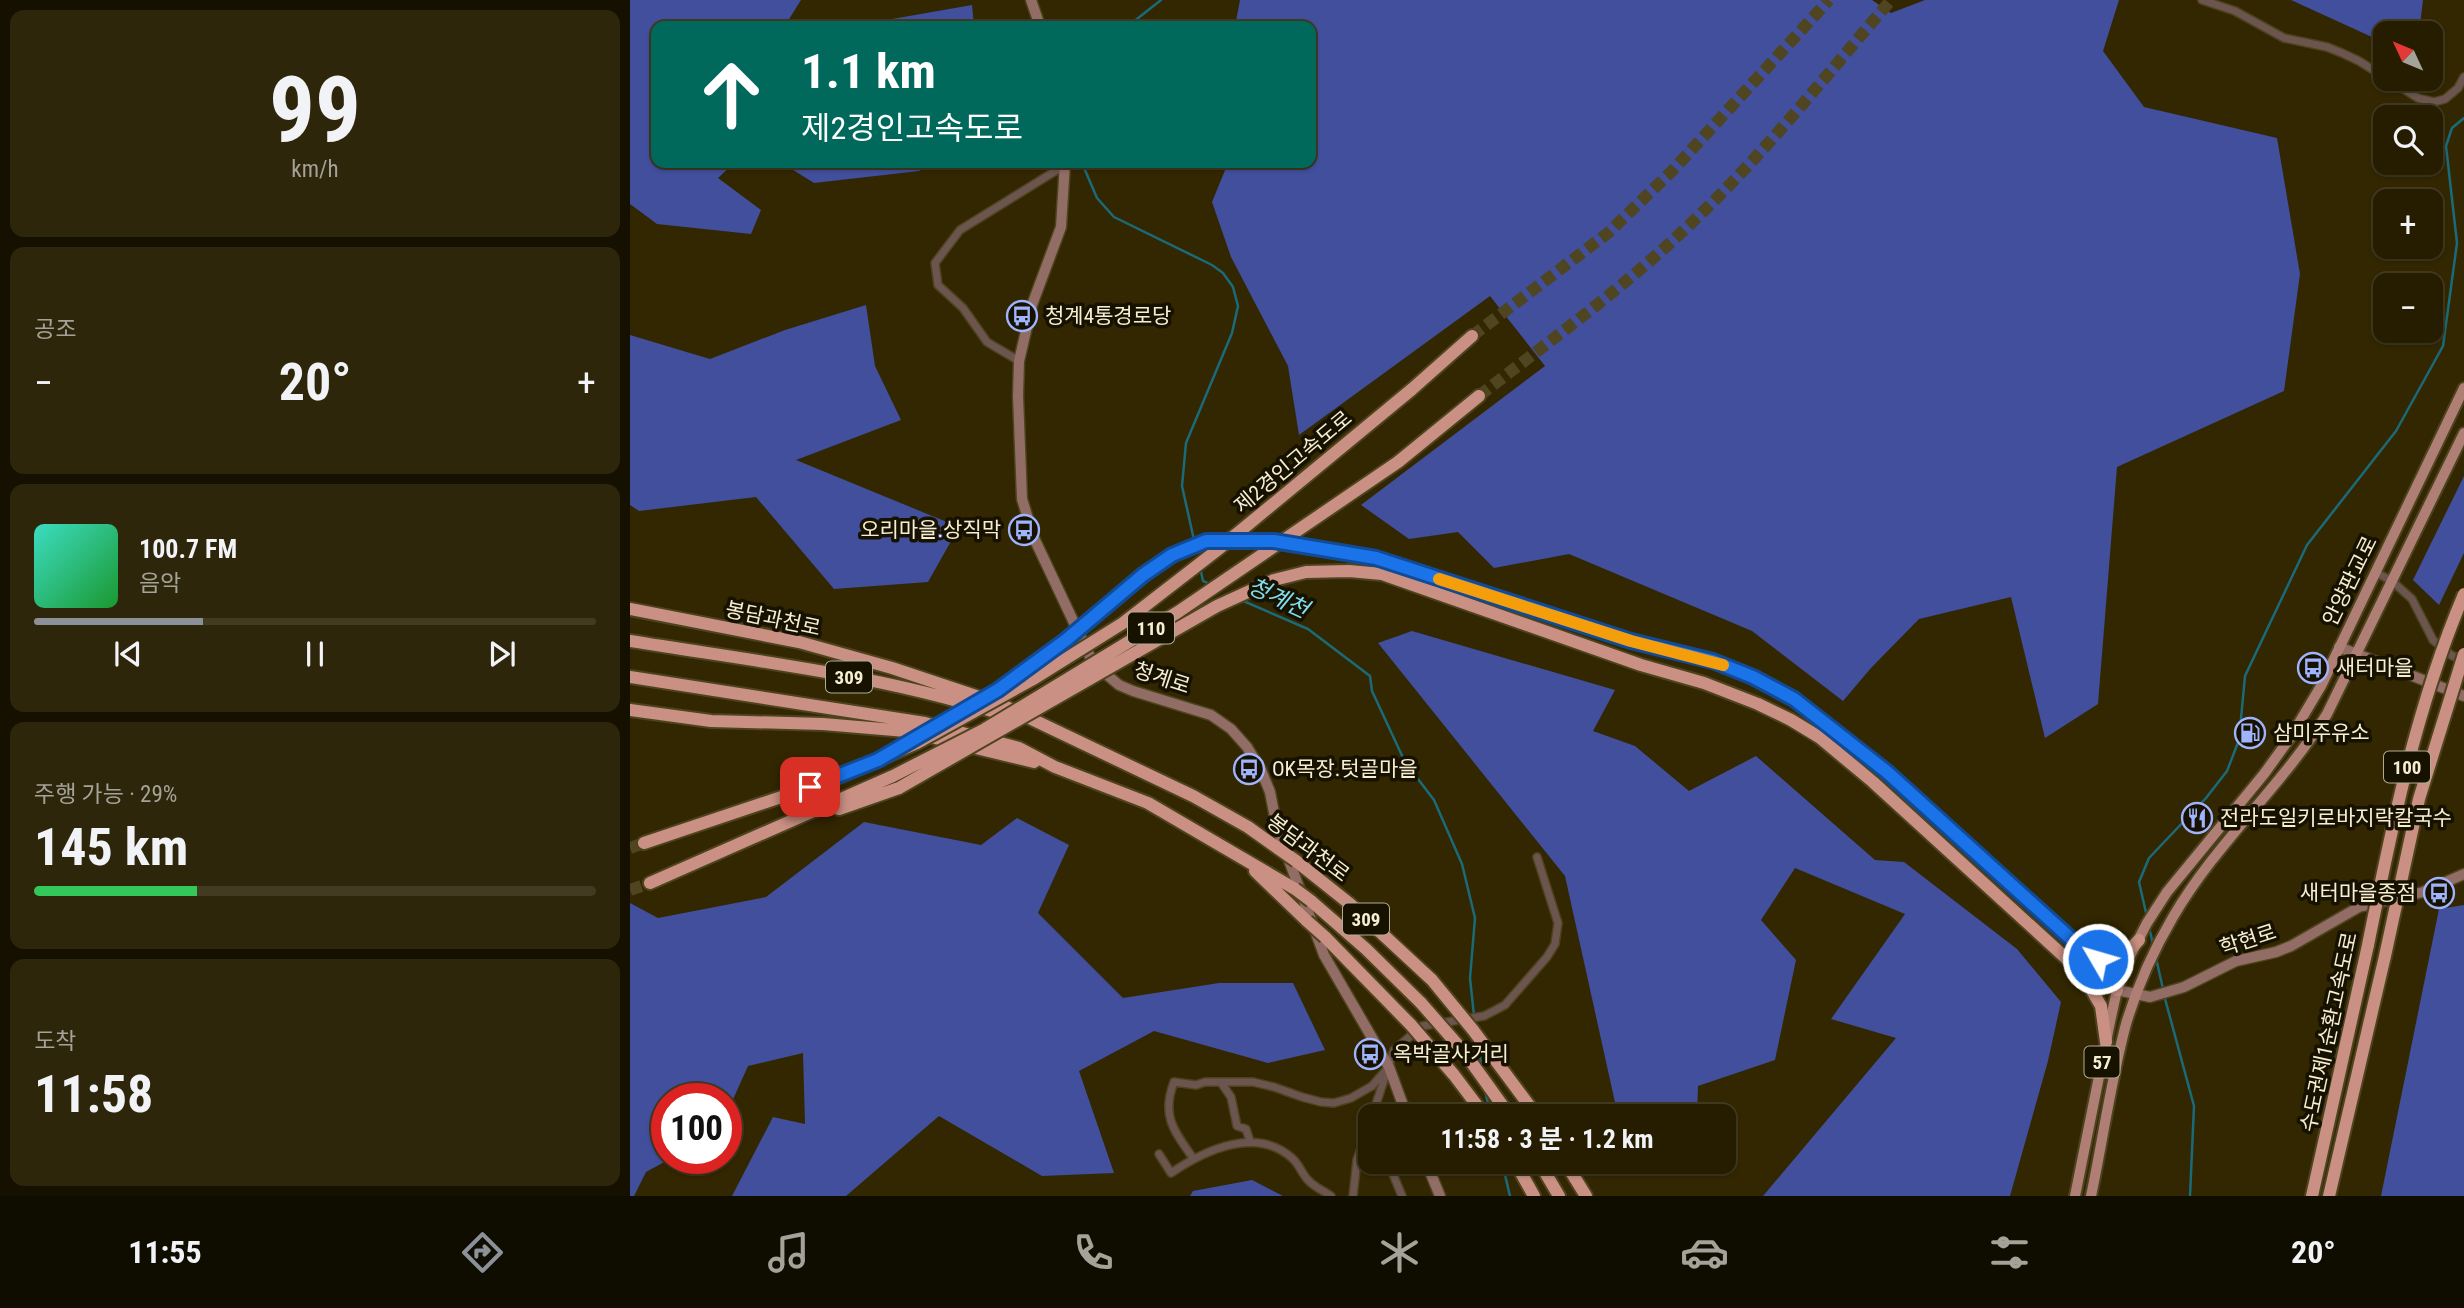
<!DOCTYPE html>
<html lang="ko">
<head>
<meta charset="utf-8">
<style>
	:root { --surface:#261d00; --page:#2e260a; --text:#f1f3f6; --muted:#a4a299; --line:#423b22; --accent:#8c9099 }
	body { margin:0; font-family:"Roboto Condensed","Noto Sans KR",sans-serif; background:var(--page); color:var(--text); height:100vh; display:flex; flex-direction:column; font-size:26px; white-space:nowrap }
	* { box-sizing:border-box; margin:0 }
	p { font-size:23px; color:var(--muted) }
	.icon { flex:none; width:38px; height:38px; fill:none; stroke:currentColor; stroke-width:2; stroke-linecap:round; stroke-linejoin:round }
	.map { position:relative; flex:1; overflow:hidden }
	.drawer { display:flex; flex-direction:column; gap:10px; padding:10px; background:#151000; width:630px }
	.drawer>* { flex:none }
	.guide { position:absolute; left:21px; top:21px; width:665px; height:147px; border-radius:14px; box-shadow:0 2px 5px #0004,0 0 0 2px var(--line); background:#00695c; color:#fff; overflow:hidden }
	.needle { width:46px; rotate:314deg }
	.fabs { position:absolute; left:1743px; top:21px; display:grid; gap:14px }
	.fabs a { display:grid; place-items:center; width:70px; height:70px; border-radius:14px; background:var(--surface); box-shadow:0 2px 5px #0004,0 0 0 2px var(--line); font-size:35px }
	.speed { position:absolute; left:21px; top:1083px; display:flex; gap:14px; font-size:35px; font-weight:700; text-align:center }
	.speed>* { display:grid; place-content:center; width:91px; height:91px; border-radius:50%; background:var(--surface); box-shadow:0 2px 5px #0004,0 0 0 2px var(--line); line-height:1 }
	.speed .limit { border:10px solid #d22; background:#fff; color:#111 }
	.pin { position:absolute; display:grid; place-items:center; width:60px; height:60px; color:#fff; margin:-30px; border-radius:14px; box-shadow:0 4px 10px #0006 }
	.me { position:absolute; width:77px; margin:-38px; rotate:308deg; stroke-linejoin:round; filter:drop-shadow(0 0 5px #0008) }
	.turn { display:flex; align-items:center; gap:24px; height:147px; padding:0 35px; font-size:32px }
	.turn .icon { width:91px; height:91px; stroke-width:2.5 }
	.turn b { display:block; font-size:49px; line-height:60px }
	.big { font-size:52px; font-weight:700; line-height:1.1 }
	.drawer .card { flex:1; display:flex; flex-direction:column; justify-content:center; gap:10px; min-width:0; padding:0 24px; border-radius:14px; background:var(--page) }
	.drawer .dial { align-items:center; gap:0 }
	.dial b { font-size:91px; line-height:1 }
	.song { display:flex; align-items:center; gap:21px }
	.cover { width:84px; height:84px; border-radius:10px; background:linear-gradient(135deg,hsl(170 70% 55%),hsl(130 70% 35%)) }
	.played { height:7px; border-radius:4px; background:linear-gradient(90deg,var(--accent) 30%,var(--line) 30%) }
	.keys { display:flex; justify-content:space-around; direction:ltr }
	.heat { display:flex; justify-content:space-between; align-items:center; font-size:38px; direction:ltr }
	.charge { height:10px; border-radius:5px; background:linear-gradient(90deg,#34c759 29%,var(--line) 0) }
	.trip { position:absolute; left:728px; top:1104px; width:378px; height:70px; border-radius:14px; background:var(--surface); box-shadow:0 2px 5px #0004,0 0 0 2px var(--line); font-weight:700; line-height:70px; text-align:center }
	.dock { display:flex; height:112px; justify-content:space-around; align-items:center; background:#0f0c00; color:var(--muted) }
	.dock .icon { width:49px; height:49px }
	.dock .active { color:var(--accent) }
	.dock b { font-size:32px; color:var(--text) }
	main { display:flex; flex:1; min-height:0 }
	.map>svg:first-child { display:block }
	.forest { fill:#414f9d }
	.lines { fill:none; stroke-linecap:round; stroke-linejoin:round }
	.stream { stroke:#1b6a79; stroke-width:2.5 }
	.highway-tunnel { stroke:#4f4520; stroke-width:12; stroke-dasharray:12 6; stroke-linecap:butt }
	.street-casing { stroke:#4d431e; stroke-width:10 }
	.secondary-casing { stroke:#4d431e; stroke-width:13 }
	.primary-casing { stroke:#4d431e; stroke-width:14 }
	.highway-casing { stroke:#4d431e; stroke-width:16 }
	.street { stroke:#6c554f; stroke-width:7 }
	.secondary { stroke:#926d65; stroke-width:10 }
	.primary { stroke:#af7f75; stroke-width:10 }
	.highway { stroke:#ca9083; stroke-width:12 }
	.highway-bridge-casing { stroke:#4d431e; stroke-width:16; stroke-linecap:butt }
	.highway-bridge { stroke:#ca9083; stroke-width:12 }
	.route-casing { stroke:#114b97; stroke-width:18 }
	.route { stroke:#1a73e8; stroke-width:12 }
	.slow { stroke:#f59e0b; stroke-width:12 }
	.labels { text-anchor:middle; dominant-baseline:central; stroke-width:7; stroke-linejoin:round; paint-order:stroke }
	.shield { fill:#171100; stroke:#b3ac94; stroke-width:2 }
	.shield-label { font-size:19px; font-weight:bold; fill:#f6eed3 }
	.poi-label { font-size:21px; fill:#f6eed3; stroke:#171100; text-anchor:start }
	.street-label { font-size:21px; fill:#f6eed3; stroke:#171100 }
	.water-label { font-size:23px; font-style:italic; fill:#80dff3; stroke:#171100 }
</style>
</head>
<body>
<main>
<section class="drawer">
<div class="card dial"><b>99</b><p>km/h</p></div>
<div class="card"><p>공조</p>
<div class="heat"><a>−</a><b class="big">20°</b><a>+</a></div>
</div>
<div class="card">
<div class="song"><i class="cover"></i><div><b>100.7 FM</b><p>음악</p></div></div>
<div class="played"></div>
<div class="keys"><svg class="icon" aria-label="previous" viewBox="0 0 24 24"><path d="M18 5L8 12l10 7zM5 5v14"/></svg><svg class="icon" aria-label="pause" viewBox="0 0 24 24"><path d="M8 5v14M16 5v14"/></svg><svg class="icon" aria-label="next" viewBox="0 0 24 24"><path d="M6 5l10 7-10 7zM19 5v14"/></svg></div>
</div>
<div class="card"><p>주행 가능 · 29%</p><b class="big">145 km</b><div class="charge"></div></div>
<div class="card"><p>도착</p><b class="big">11:58</b></div>
</section>
<div class="map">
<svg width="1834" height="1196" viewBox="0 0 1834 1196">
	<rect width="100%" height="100%" fill="#322700"/>
	<path class="forest" d="M0,0H171L156,24L26,26V163H104L88,178L131,210L121,234L27,224L0,204Z
		M610,0H1242L1261,13L1295,0H1489L1473,51L1514,107L1647,138L1670,274L1654,391L1487,467L1468,704L1415,738L1381,597L1289,619L1241,668L1213,701L1122,631L939,554L864,568L828,532L779,539L731,505L915,366L860,296L669,435L658,366L601,257L582,202L598,163H681V26H605Z
		M1661,0H1793L1789,33H1755V43Z
		M342,5L344,26H234L245,22Z
		M152,163H301L289,171L184,183Z
		M236,305L245,366L271,420L166,460L329,527L298,582L204,589L126,497L9,511L0,505V335L80,359L155,330Z
		M1834,476V553L1809,605L1783,580Z
		M782,631L985,690L963,731L1005,746L1059,791L1126,756L1245,860L1274,862L1387,949L1431,1002L1418,1061L1380,1196H1133L1266,1038L1201,1019L1275,914L1165,868L1131,920L1166,960L1145,1060L1068,1086L1067,1116H988L935,876L748,643Z
		M387,818L439,845L408,913L493,998L589,983H663L695,1050L638,1063L524,1031L449,1071L484,1173L412,1176L309,1116L216,1196H102L143,1117L175,1124L173,1053L118,1066L96,1115V1099H37V1158L40,1159L16,1172L4,1196H0V903L28,918L136,897L234,822L351,845Z
		M1834,905V1196H1751L1809,909Z
		M622,1180L653,1196H560L563,1191Z"/>
	<g class="lines">
		<path class="stream" d="M498,26L531,0
			M452,163L467,198L484,217L582,265L593,273L603,287L608,306L602,333L556,443L552,486L564,540
			M570,567L573,581L580,584
			M611,600L678,629L740,676L742,691L775,762L804,800L832,864L845,918L840,978L845,1025
			M1517,917L1509,882L1519,858L1576,798L1597,771L1609,740L1615,676L1677,545L1766,431L1813,346L1827,243L1816,146L1822,128L1834,118
			M1519,927L1523,944
			M1526,958L1533,989
			M1534,995L1564,1106L1560,1196
			M848,1046L852,1067
			M855,1091L861,1116
			M872,1162L880,1196"/>
		<path class="highway-tunnel" d="M842,336L978,233L1042,171L1199,0
			M849,396C918,342 991,290 1055,229C1130,159 1194,78 1261,0
			M0,848L14,843
			M0,890L20,883"/>
		<g class="street-casing">
			<path id="street" d="M1572,0L1605,11L1654,38L1697,47L1712,53L1729,61L1788,98L1804,102L1815,99L1828,88L1834,77
				M389,361L357,342L333,308L308,285L305,263L330,230L435,165
				M1745,572L1762,581L1782,599L1803,640L1821,655L1833,661
				M592,1084L601,1097L607,1126L616,1129L620,1141
				M742,1116L764,1050L792,1026L854,1016L875,1005L917,957L925,944L928,923L907,857
				M529,1154L541,1173C575,1150 626,1126 662,1158C669,1164 672,1174 678,1180C684,1187 694,1191 701,1196
				M563,1158C544,1131 531,1116 544,1082L566,1085L575,1082H623L644,1087L672,1097L691,1102L704,1103L721,1098L742,1086L756,1070
				M727,1160L740,1158
				M758,1162L772,1196
				M723,1196L727,1160L740,1121"/>
		</g>
		<g class="secondary-casing">
			<path id="secondary" d="M401,0L410,26
				M435,163L431,227L402,305L389,361L388,396L392,499L404,538L463,663L489,685L503,691L581,715L601,729L617,747L631,770L640,792L647,828L694,955L759,1067L777,1116
				M1709,647L1834,696
				M1487,990L1520,997L1554,987L1606,961L1646,952L1661,946L1729,907L1793,892L1834,874
				M796,1162L810,1196"/>
		</g>
		<g class="primary-casing">
			<path id="primary" d="M1445,1196L1480,1022L1487,990L1501,954L1517,923L1537,892L1634,774L1660,738L1691,686L1834,388
				M1461,1196C1473,1139 1481,1080 1496,1024C1507,987 1523,951 1543,917C1586,843 1652,786 1697,714L1834,433"/>
		</g>
		<g class="highway-casing">
			<path id="highway" d="M781,390L842,336
				M768,462L849,396
				M746,558L1001,641L1083,661L1123,677L1164,699L1257,772L1461,957L1487,990
				M752,574L1011,665L1074,683L1128,704L1161,720L1189,737L1243,782L1450,971L1484,988
				M0,609L169,642L262,668L370,704L563,796L618,827L649,849
				M0,641C129,662 259,676 383,718
				M0,677L295,723L389,748L425,767L518,803L665,889
				M0,710L81,721L193,724L276,731L404,762
				M209,809L269,788
				M14,843L202,780L257,756
				M666,861L720,904L802,980
				M625,871L677,921
				M20,883L263,776
				M681,901L736,949L791,1003
				M695,937L781,1025
				M1461,957C1480,963 1497,954 1509,940
				M1452,974L1471,1006L1476,1042
				M885,1162L904,1196
				M909,1162L929,1196
				M935,1162L956,1196
				M1682,1196L1738,945
				M1699,1196L1755,956"/>
		</g>
		<use href="#street" class="street"/>
		<use href="#secondary" class="secondary"/>
		<use href="#primary" class="primary"/>
		<use href="#highway" class="highway"/>
		<g class="highway-bridge-casing">
			<path id="highway-bridge" d="M364,693L436,640L513,575L542,555L576,541L630,540L746,558
				M248,760L287,743L405,678L493,623L586,551L781,390
				M263,776L355,729L548,612L768,462
				M269,788L587,606L644,580L676,572L719,571L752,574
				M649,849L666,861
				M665,889L681,901
				M677,921L695,937
				M1738,945C1762,826 1786,707 1834,594
				M1755,956L1789,799L1834,654
				M802,980L843,1030L907,1116
				M791,1003L834,1052L880,1116
				M781,1025L824,1075L855,1116"/>
		</g>
		<use href="#highway-bridge" class="highway-bridge"/>
	</g>
	<g class="lines">
		<g class="route-casing">
			<path id="route" d="M180,787L248,760L368,690L436,640L513,575L542,555L576,541H644L746,558L1001,641L1083,661L1123,677L1164,699L1257,772L1461,957L1468,959"/>
		</g>
		<use href="#route" class="route"/>
		<path class="slow" d="M809,579L1001,641L1093,665"/>
	</g>
	<defs>
		<g id="bus-ring" transform="scale(1.575)"><circle r="9.5" fill="#171100" stroke="#a0b3fd" stroke-width="1.5"/><path d="M-5-6H5V4H4V6H2V4H-2V6H-4V4H-5ZM-3.5-4V0h7V-4ZM-3.5 1.2v1.5H-2V1.2ZM2 1.2v1.5H3.5V1.2Z" fill="#a0b3fd"/></g>
		<g id="fuel-ring" transform="scale(1.575)"><circle r="9.5" fill="#171100" stroke="#a0b3fd" stroke-width="1.5"/><path d="M-5.5-6h7V0h2V4h1.3V-2.5L3-4.5l.8-.8L6-3V5H2.5V1h-1V6h-7ZM-4.2-4.7v3.2H.2V-4.7Z" fill="#a0b3fd"/></g>
		<g id="restaurant-ring" transform="scale(1.575)"><circle r="9.5" fill="#171100" stroke="#a0b3fd" stroke-width="1.5"/><path d="M-5-6h1v4h1v-4h1v4h1v-4h1v5L-1.5 .5V6h-2V.5L-5-1ZM5-6V6H3V1.5H1.5Q1.5-4 5-6Z" fill="#a0b3fd"/></g>
	</defs>
	<g fill-rule="evenodd">
		<use href="#bus-ring" x="392" y="316"/>
		<use href="#bus-ring" x="394" y="530"/>
		<use href="#bus-ring" x="1683" y="668"/>
		<use href="#fuel-ring" x="1620" y="733"/>
		<use href="#bus-ring" x="619" y="769"/>
		<use href="#restaurant-ring" x="1567" y="818"/>
		<use href="#bus-ring" x="1809" y="893"/>
		<use href="#bus-ring" x="740" y="1054"/>
	</g>
	<g class="labels">
		<g class="shield">
			<rect x="498" y="612.5" width="46" height="31" rx="5"/>
			<rect x="196" y="661.5" width="46" height="31" rx="5"/>
			<rect x="1754" y="751.5" width="46" height="31" rx="5"/>
			<rect x="713" y="903.5" width="46" height="31" rx="5"/>
			<rect x="1454.5" y="1046.5" width="35" height="31" rx="5"/>
		</g>
		<g class="shield-label">
			<text x="521" y="628">110</text>
			<text x="219" y="677">309</text>
			<text x="1777" y="767">100</text>
			<text x="736" y="919">309</text>
			<text x="1472" y="1062">57</text>
		</g>
		<g class="poi-label">
			<text x="415" y="316">청계4통경로당</text>
			<text x="371" y="530" text-anchor="end">오리마을.상직막</text>
			<text x="1706" y="668">새터마을</text>
			<text x="1643" y="733">삼미주유소</text>
			<text x="642" y="769">OK목장.텃골마을</text>
			<text x="1590" y="818">전라도일키로바지락칼국수</text>
			<text x="1786" y="893" text-anchor="end">새터마을종점</text>
			<text x="763" y="1054">옥박골사거리</text>
		</g>
		<g class="street-label">
			<text transform="translate(663 462) rotate(-40)">제2경인고속도로</text>
			<text transform="translate(1720 581) rotate(-64)">안양판교로</text>
			<text transform="translate(143 619) rotate(12)">봉담과천로</text>
			<text transform="translate(532 678) rotate(18)">청계로</text>
			<text transform="translate(678 848) rotate(37)">봉담과천로</text>
			<text transform="translate(1618 940) rotate(-18)">학현로</text>
			<text transform="translate(1699 1032) rotate(-78)">수도권제1순환고속도로</text>
		</g>
		<g class="water-label">
			<text transform="translate(648 598) rotate(25)">청계천</text>
		</g>
	</g>
</svg>
<div class="fabs">
<a><svg class="needle" viewBox="-14 -14 28 28"><path d="M0-13l5 13h-10z" fill="#e53935"/><path d="M0 13l5-13h-10z" fill="#a4a299"/></svg></a>
<a><svg class="icon" aria-label="search" viewBox="0 0 24 24"><circle cx="10" cy="10" r="6"/><path d="M15 15l6 6"/></svg></a>
<a>+</a>
<a>−</a>
</div>
<div class="speed"><div class="limit">100</div></div>
<div class="pin" style="left:180px;top:787px;background:#d93025"><svg class="icon" aria-label="arrive" viewBox="0 0 24 24"><path d="M6 21V4h12l-3 4 3 4H6"/></svg></div>
<svg class="me" style="left:1468px;top:959px" viewBox="-20 -20 40 40"><circle r="17" fill="#1a73e8" stroke="#fff" stroke-width="3"/><path d="M0-11L8 9 0 5-8 9z" fill="#fff"/></svg>
<div class="trip">11:58 · 3 분 · 1.2 km</div>
<div class="guide">
<div class="turn"><svg class="icon" aria-label="ahead" viewBox="0 0 24 24"><path d="M12 20V5M6 11l6-6 6 6"/></svg><div><b>1.1 km</b>제2경인고속도로</div></div>
</div>
</div>
</main>
<nav class="dock">
<b>11:55</b>
<svg class="icon active" aria-label="directions" viewBox="0 0 24 24"><path d="M12 3l9 9-9 9-9-9zM9 14v-3h6M13 9l2 2-2 2"/></svg>
<svg class="icon" aria-label="music" viewBox="0 0 24 24"><path d="M9 18V5l10-2v13"/><circle cx="6" cy="18" r="3"/><circle cx="16" cy="16" r="3"/></svg>
<svg class="icon" aria-label="phone" viewBox="0 0 24 24"><path d="M5 4h4l2 5-3 2q2 4 5 5l2-3 5 2v4C11 20 4 13 5 4z"/></svg>
<svg class="icon" aria-label="climate" viewBox="0 0 24 24"><path d="M12 3v18M4 7l16 10M4 17L20 7"/></svg>
<svg class="icon" aria-label="car" viewBox="0 0 24 24"><path d="M5 17H2v-5l4-1 3-4h7l3 4 3 1v5h-3M9 17h6M6 11h13"/><circle cx="7" cy="17" r="2"/><circle cx="17" cy="17" r="2"/></svg>
<svg class="icon" aria-label="filters" viewBox="0 0 24 24"><path d="M4 7h16M4 17h16"/><circle cx="9" cy="7" r="2"/><circle cx="15" cy="17" r="2"/></svg>
<b>20°</b>
</nav>
</body>
</html>
